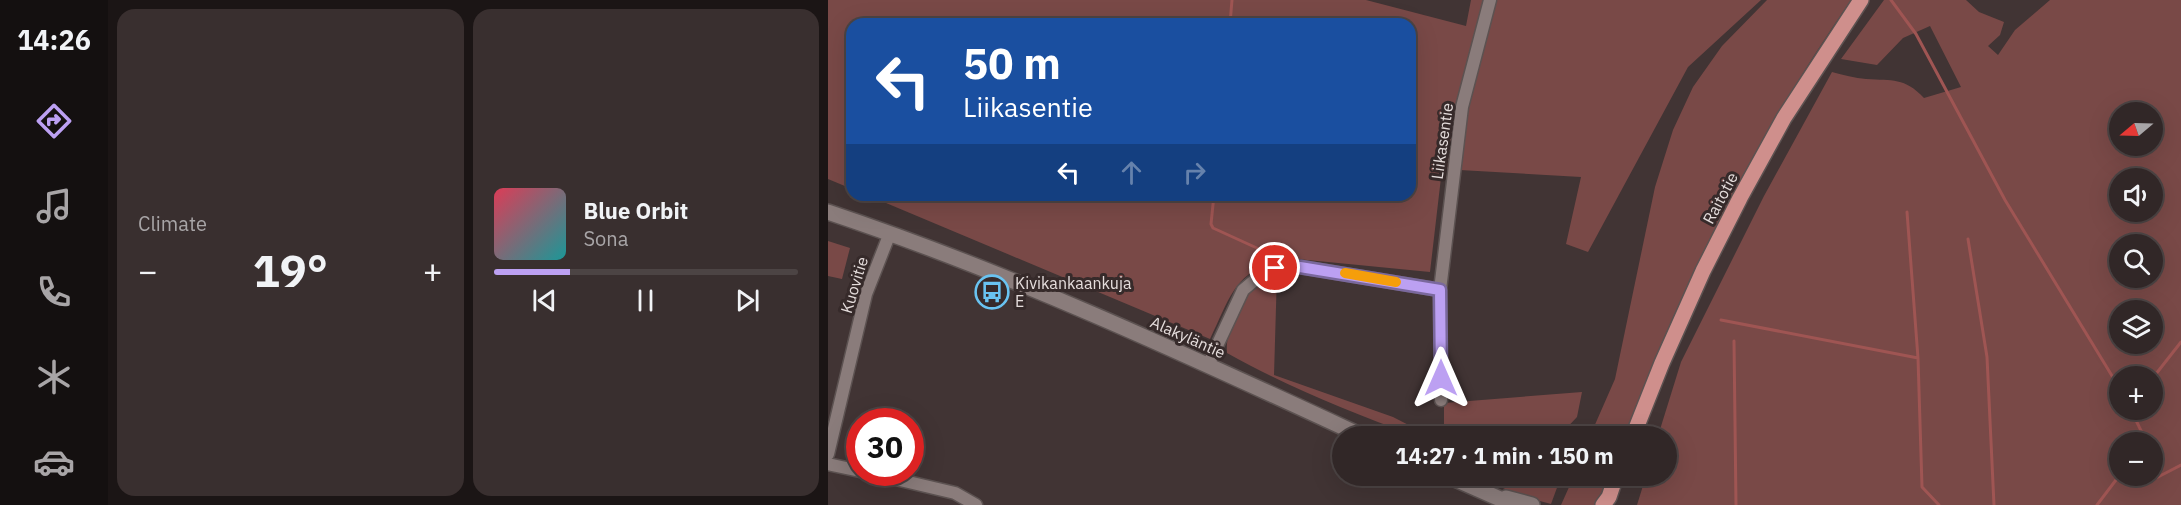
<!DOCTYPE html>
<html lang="en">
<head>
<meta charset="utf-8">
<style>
	:root { --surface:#312727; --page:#392f2f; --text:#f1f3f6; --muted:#a8a5a7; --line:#4c4444; --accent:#bca0f2 }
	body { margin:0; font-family:"IBM Plex Sans",sans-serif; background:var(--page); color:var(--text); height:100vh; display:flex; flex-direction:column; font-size:22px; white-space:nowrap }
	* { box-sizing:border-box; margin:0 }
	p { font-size:20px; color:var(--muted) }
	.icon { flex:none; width:33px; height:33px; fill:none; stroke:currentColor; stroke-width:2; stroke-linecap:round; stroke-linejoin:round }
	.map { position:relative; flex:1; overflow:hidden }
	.sheet { display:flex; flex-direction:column; gap:9px; padding:9px; background:#1b1515; width:720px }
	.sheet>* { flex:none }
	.guide { position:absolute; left:18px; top:18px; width:570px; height:183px; border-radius:18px; box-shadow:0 6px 24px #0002,0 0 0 2px var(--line); background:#1a4fa0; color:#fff; overflow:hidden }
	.needle { width:39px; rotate:251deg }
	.tools { position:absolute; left:1281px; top:102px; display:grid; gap:12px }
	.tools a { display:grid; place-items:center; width:54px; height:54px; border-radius:50%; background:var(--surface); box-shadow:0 6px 24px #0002,0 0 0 2px var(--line); font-size:30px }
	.speed { position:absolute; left:18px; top:408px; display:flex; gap:12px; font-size:30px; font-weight:700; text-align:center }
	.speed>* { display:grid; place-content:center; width:78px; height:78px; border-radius:50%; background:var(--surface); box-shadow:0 6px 24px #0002,0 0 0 2px var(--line); line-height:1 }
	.speed .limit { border:9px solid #d22; background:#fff; color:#111 }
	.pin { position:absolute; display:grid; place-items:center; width:51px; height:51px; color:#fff; margin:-26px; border:3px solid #fff; border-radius:50%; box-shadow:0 2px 6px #0007 }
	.me { position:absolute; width:66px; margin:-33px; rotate:0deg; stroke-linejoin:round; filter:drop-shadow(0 0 4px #0008) }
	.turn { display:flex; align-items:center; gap:21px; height:126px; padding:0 18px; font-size:27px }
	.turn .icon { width:78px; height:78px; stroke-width:2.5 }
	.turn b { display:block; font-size:42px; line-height:51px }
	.lanes { display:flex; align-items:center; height:57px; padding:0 18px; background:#0003; justify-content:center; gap:30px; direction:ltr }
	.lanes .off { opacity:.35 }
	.big { font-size:45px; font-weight:700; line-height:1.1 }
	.sheet .widget { flex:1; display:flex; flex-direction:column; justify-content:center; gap:9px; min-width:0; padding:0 21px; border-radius:18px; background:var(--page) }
	.song { display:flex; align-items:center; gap:18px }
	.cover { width:72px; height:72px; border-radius:9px; background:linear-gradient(135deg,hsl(350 70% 55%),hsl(180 70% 35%)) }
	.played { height:6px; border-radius:3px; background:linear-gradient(90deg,var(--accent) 25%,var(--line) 25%) }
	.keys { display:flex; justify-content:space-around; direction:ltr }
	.heat { display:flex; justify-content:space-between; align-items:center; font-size:33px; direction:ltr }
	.sheet .tiles { flex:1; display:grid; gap:9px; grid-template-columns:repeat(2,1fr) }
	.trip { position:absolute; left:504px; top:426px; width:345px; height:60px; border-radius:30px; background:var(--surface); box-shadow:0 6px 24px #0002,0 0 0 2px var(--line); font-weight:700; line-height:60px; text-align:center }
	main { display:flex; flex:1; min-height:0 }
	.tab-bar { display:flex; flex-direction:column; width:108px; justify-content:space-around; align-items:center; background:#141010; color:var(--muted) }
	.tab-bar .icon { width:42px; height:42px }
	.tab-bar .active { color:var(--accent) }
	.tab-bar b { font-size:27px; color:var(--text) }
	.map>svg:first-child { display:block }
	.green { fill:#794947; fill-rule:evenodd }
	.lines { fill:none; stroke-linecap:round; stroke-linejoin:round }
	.stream { stroke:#9f5553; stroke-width:3 }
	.minor-casing { stroke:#5c5251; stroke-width:15 }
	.secondary-casing { stroke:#5c5251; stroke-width:18 }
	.primary-casing { stroke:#5c5251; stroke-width:18 }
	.minor { stroke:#8a7c7b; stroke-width:12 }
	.secondary { stroke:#8a7c7b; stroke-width:15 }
	.primary { stroke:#cf8f8c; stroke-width:15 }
	.route-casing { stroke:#7a689d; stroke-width:15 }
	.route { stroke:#bca0f2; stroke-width:10 }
	.slow { stroke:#f59e0b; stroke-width:10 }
	.labels { text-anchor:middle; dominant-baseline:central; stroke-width:6; stroke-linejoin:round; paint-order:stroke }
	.street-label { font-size:16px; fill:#e5dddc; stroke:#362a2a }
	.poi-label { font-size:16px; fill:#e5dddc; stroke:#362a2a; text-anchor:start }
</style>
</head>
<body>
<main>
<nav class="tab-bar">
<b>14:26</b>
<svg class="icon active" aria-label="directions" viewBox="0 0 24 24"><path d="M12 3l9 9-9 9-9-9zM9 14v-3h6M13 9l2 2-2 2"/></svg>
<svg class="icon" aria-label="music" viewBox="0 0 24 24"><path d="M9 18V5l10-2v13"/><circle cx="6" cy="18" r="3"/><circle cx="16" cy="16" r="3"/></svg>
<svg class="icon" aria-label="phone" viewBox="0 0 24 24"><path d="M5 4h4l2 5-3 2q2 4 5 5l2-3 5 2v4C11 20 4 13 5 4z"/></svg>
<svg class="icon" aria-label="climate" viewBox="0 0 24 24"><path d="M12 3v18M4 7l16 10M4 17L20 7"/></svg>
<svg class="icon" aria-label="car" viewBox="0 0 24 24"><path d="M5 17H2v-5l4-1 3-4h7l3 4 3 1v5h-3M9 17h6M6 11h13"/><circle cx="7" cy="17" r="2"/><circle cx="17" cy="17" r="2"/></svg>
</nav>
<section class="sheet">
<div class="tiles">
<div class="widget"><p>Climate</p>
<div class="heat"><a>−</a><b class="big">19°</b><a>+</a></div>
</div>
<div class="widget">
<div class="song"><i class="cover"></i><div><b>Blue Orbit</b><p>Sona</p></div></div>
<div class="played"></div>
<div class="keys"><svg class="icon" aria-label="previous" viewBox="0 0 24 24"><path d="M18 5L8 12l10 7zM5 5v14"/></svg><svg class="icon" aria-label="pause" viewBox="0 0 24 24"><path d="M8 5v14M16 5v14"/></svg><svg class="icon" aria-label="next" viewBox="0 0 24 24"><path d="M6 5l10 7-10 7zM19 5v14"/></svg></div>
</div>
</div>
</section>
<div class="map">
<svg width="1353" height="505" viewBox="0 0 1353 505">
	<rect width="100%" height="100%" fill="#413434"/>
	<path class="green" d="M0,0H538L638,26L643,0H933L860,67L760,252L738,244L753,177L614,169L602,272L459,258C405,272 404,294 382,339L39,195H582V24H24V189L0,179Z
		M939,0H1023C956,97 897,201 849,309C830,350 815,394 799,436H762L787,379L827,187L845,130L865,87L894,46Z
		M1056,0H1138L1151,12L1176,22L1172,35L1160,46L1170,55L1187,30L1222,0H1353V505H809L818,476H838V436H830L853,362L936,196L1004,72C1015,75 1027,78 1038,79C1065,81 1076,77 1096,98L1133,87L1102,26L1075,38L1049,65L1013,59ZM1292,112H1324V146H1292ZM1324,178V212H1292V178ZM1292,244H1324V278H1292ZM1292,310H1324V344H1292ZM1292,376H1324V410H1292ZM1324,442V476H1292V442Z
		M0,241L22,248L14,279L0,276Z
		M449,273L446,375L565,417L602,436H587C520,411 462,388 399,353C397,331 412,300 429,285C435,279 442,276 449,273Z
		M754,392L749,417L731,436H670L616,434V403Z
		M659,476C681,476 712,469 730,485L723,504L689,495L665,483Z
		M746,476H785L769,505H733Z"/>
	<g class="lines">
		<path class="stream" d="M1063,0L1088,34L1177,200L1292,389
			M402,24L404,0
			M386,195L383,224L385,228L431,249L436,253
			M1079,212L1090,358L1094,487L1111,505
			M1140,239L1159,357L1166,505
			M893,320L1090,358
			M906,341L908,505
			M1324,379L1353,342
			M1303,410L1318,441L1316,442
			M1269,505L1291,476L1328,478L1353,465"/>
		<g class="minor-casing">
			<path id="minor" d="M612,290L613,400
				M380,365L415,290L434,274L447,268L473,267L612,290L634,107L662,0
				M0,454L38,294L62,233
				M0,464L32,471
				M38,472L127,493L148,505"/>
		</g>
		<g class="secondary-casing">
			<path id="secondary" d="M0,212C183,273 359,355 534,436
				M620,476L686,505
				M678,498L704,505"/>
		</g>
		<g class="primary-casing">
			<path id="primary" d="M805,436L834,363L875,271L912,198L956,118L1033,0
				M775,505L781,497L788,476"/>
		</g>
		<use href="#minor" class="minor"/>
		<use href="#secondary" class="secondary"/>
		<use href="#primary" class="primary"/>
	</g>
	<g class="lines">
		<g class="route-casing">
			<path id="route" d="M447,268L472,267L612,290L613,378"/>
		</g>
		<use href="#route" class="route"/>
		<path class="slow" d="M517,273L568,282"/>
	</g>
	<defs>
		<g id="bus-ring" transform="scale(1.725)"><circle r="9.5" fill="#362a2a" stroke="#69c3f1" stroke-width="1.5"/><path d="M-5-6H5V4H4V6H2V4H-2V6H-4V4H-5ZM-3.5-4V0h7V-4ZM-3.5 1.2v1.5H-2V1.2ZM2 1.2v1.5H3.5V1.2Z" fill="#69c3f1"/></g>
	</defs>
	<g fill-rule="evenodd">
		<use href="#bus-ring" x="164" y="292"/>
	</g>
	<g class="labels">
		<g class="street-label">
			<text transform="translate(614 141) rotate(-82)">Liikasentie</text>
			<text transform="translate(892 198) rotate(-62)">Raitotie</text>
			<text transform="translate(26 285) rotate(-73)">Kuovitie</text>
			<text transform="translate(360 337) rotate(24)">Alakyläntie</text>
		</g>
		<g class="poi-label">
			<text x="187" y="283">Kivikankaankuja<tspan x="187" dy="18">E</tspan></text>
		</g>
	</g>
</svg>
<div class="tools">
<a><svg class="needle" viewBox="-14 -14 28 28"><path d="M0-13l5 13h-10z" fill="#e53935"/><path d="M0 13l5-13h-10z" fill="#a8a5a7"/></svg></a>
<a><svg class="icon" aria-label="sound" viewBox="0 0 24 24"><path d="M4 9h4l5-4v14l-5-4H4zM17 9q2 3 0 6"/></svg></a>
<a><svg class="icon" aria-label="search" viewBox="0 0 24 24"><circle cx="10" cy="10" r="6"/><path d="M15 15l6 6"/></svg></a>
<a><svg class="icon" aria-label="layers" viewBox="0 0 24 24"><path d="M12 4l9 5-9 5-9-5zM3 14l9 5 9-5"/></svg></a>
<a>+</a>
<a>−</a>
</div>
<div class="speed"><div class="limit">30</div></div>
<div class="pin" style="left:447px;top:268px;background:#d93025"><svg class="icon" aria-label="arrive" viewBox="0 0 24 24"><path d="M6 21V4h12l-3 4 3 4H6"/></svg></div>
<svg class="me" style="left:613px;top:378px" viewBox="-20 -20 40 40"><path d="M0-17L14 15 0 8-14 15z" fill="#bca0f2" stroke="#fff" stroke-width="4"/></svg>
<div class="trip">14:27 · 1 min · 150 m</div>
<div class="guide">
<div class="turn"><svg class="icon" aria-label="left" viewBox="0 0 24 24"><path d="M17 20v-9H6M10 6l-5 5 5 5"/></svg><div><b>50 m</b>Liikasentie</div></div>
<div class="lanes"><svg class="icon" aria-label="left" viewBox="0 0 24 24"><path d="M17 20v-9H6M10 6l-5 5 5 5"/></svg><svg class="icon off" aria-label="ahead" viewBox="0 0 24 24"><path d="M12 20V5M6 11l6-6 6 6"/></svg><svg class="icon off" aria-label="right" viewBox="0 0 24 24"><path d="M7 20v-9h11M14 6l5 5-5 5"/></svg></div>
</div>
</div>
</main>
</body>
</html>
